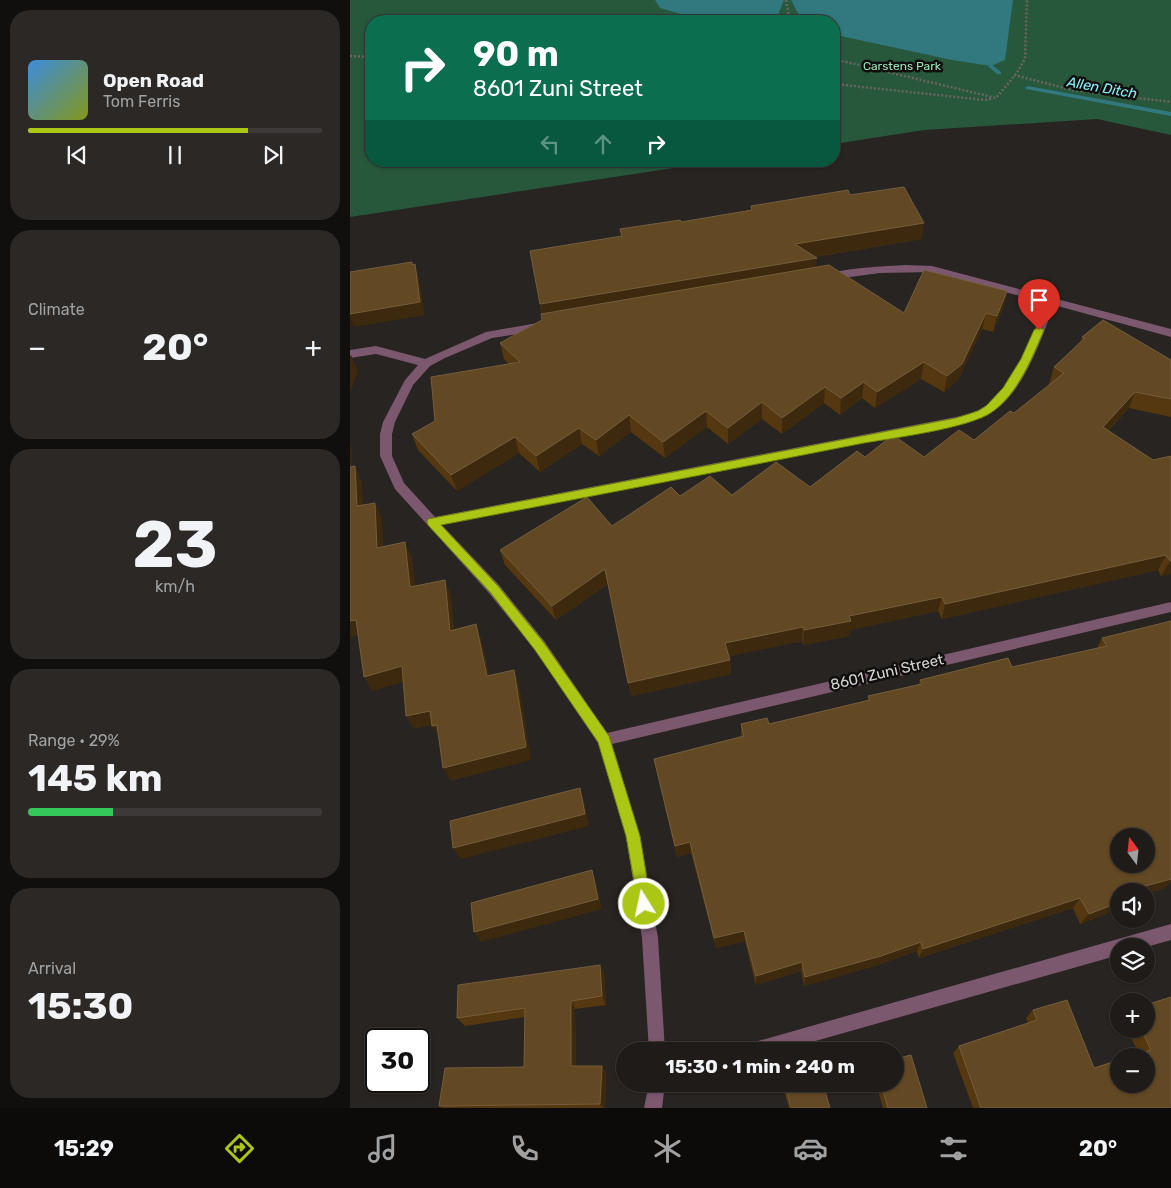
<!DOCTYPE html>
<html lang="en">
<head>
<meta charset="utf-8">
<style>
	:root { --surface:#1e1b19; --page:#2b2826; --text:#f1f3f6; --muted:#a1a1a2; --line:#3c3938; --accent:#abc615 }
	body { margin:0; font-family:Rubik,sans-serif; background:var(--page); color:var(--text); height:100vh; display:flex; flex-direction:column; font-size:19px; white-space:nowrap }
	* { box-sizing:border-box; margin:0 }
	p { font-size:16px; color:var(--muted) }
	.icon { flex:none; width:28px; height:28px; fill:none; stroke:currentColor; stroke-width:2; stroke-linecap:round; stroke-linejoin:round }
	.map { position:relative; flex:1; overflow:hidden }
	.details { display:flex; flex-direction:column; gap:10px; padding:10px; background:#100f0e; width:350px }
	.details>* { flex:none }
	.banner { position:absolute; left:15px; top:15px; width:475px; height:152px; border-radius:20px; box-shadow:0 1px 4px #0004,0 0 0 1px var(--line); background:#0b6e4f; color:#fff; overflow:hidden }
	.needle { width:32px; rotate:345deg }
	.fabs { position:absolute; left:760px; top:828px; display:grid; gap:10px }
	.fabs a { display:grid; place-items:center; width:45px; height:45px; border-radius:50%; background:var(--surface); box-shadow:0 1px 4px #0004,0 0 0 1px var(--line); font-size:25px }
	.speed { position:absolute; left:15px; top:1028px; display:flex; gap:10px; font-size:25px; font-weight:700; text-align:center }
	.speed>* { display:grid; place-content:center; width:65px; height:65px; border-radius:50%; background:var(--surface); box-shadow:0 1px 4px #0004,0 0 0 1px var(--line); line-height:1 }
	.speed .limit { border:2px solid #111; border-radius:8px; background:#fff; color:#111 }
	.pin { position:absolute; display:grid; place-items:center; width:42px; height:42px; color:#fff; margin:-51px -21px; border-radius:50% 50% 50% 0; rotate:-45deg; box-shadow:0 0 5px #0007 }
	.pin .icon { rotate:45deg }
	.me { position:absolute; width:55px; margin:-28px; rotate:350deg; stroke-linejoin:round; filter:drop-shadow(0 0 4px #0008) }
	.turn { display:flex; align-items:center; gap:18px; height:105px; padding:0 25px; font-size:22px }
	.turn .icon { width:65px; height:65px; stroke-width:2.5 }
	.turn b { display:block; font-size:35px; line-height:42px }
	.lanes { display:flex; align-items:center; height:48px; padding:0 25px; background:#0003; justify-content:center; gap:25px; direction:ltr }
	.lanes .off { opacity:.35 }
	.big { font-size:38px; font-weight:700; line-height:1.1 }
	.details .widget { flex:1; display:flex; flex-direction:column; justify-content:center; gap:8px; min-width:0; padding:0 18px; border-radius:20px; background:var(--page) }
	.details .dial { align-items:center; gap:0 }
	.dial b { font-size:65px; line-height:1 }
	.song { display:flex; align-items:center; gap:15px }
	.cover { width:60px; height:60px; border-radius:8px; background:linear-gradient(135deg,hsl(210 70% 55%),hsl(70 70% 35%)) }
	.played { height:5px; border-radius:2px; background:linear-gradient(90deg,var(--accent) 75%,var(--line) 75%) }
	.keys { display:flex; justify-content:space-around; direction:ltr }
	.heat { display:flex; justify-content:space-between; align-items:center; font-size:28px; direction:ltr }
	.charge { height:8px; border-radius:4px; background:linear-gradient(90deg,#34c759 29%,var(--line) 0) }
	.trip { position:absolute; left:266px; top:1042px; width:288px; height:50px; border-radius:25px; background:var(--surface); box-shadow:0 1px 4px #0004,0 0 0 1px var(--line); font-weight:700; line-height:50px; text-align:center }
	.tabs { display:flex; height:80px; justify-content:space-around; align-items:center; background:#0c0b0a; color:var(--muted) }
	.tabs .icon { width:35px; height:35px }
	.tabs .on { color:var(--accent) }
	.tabs b { font-size:22px; color:var(--text) }
	main { display:flex; flex:1; min-height:0 }
	.map>svg:first-child { display:block }
	.green { fill:#27583c }
	.water { fill:#31787f }
	.lines { fill:none; stroke-linecap:round; stroke-linejoin:round }
	.stream { fill:#31787f; fill-rule:evenodd }
	.path { stroke:#686562; stroke-width:2.5; stroke-dasharray:2 2; stroke-linecap:butt }
	.minor { fill:#7c586f; fill-rule:evenodd }
	.wall { fill:#55380f }
	.shaded-wall { fill:#3d290d }
	.building { fill:#624823; stroke:#745e3e; fill-rule:evenodd }
	.route { fill:#abc615; stroke:#6f810e }
	.labels { text-anchor:middle; dominant-baseline:central; stroke-width:5; stroke-linejoin:round; paint-order:stroke }
	.far-park-label { font-size:12px; fill:#96e4b5; stroke:#0f0e0c }
	.far-water-label { font-size:14px; font-style:italic; fill:#87f2fe; stroke:#0f0e0c }
	.street-label { font-size:15px; fill:#d5d3d0; stroke:#0f0e0c }
</style>
</head>
<body>
<main>
<section class="details">
<div class="widget">
<div class="song"><i class="cover"></i><div><b>Open Road</b><p>Tom Ferris</p></div></div>
<div class="played"></div>
<div class="keys"><svg class="icon" aria-label="previous" viewBox="0 0 24 24"><path d="M18 5L8 12l10 7zM5 5v14"/></svg><svg class="icon" aria-label="pause" viewBox="0 0 24 24"><path d="M8 5v14M16 5v14"/></svg><svg class="icon" aria-label="next" viewBox="0 0 24 24"><path d="M6 5l10 7-10 7zM19 5v14"/></svg></div>
</div>
<div class="widget"><p>Climate</p>
<div class="heat"><a>−</a><b class="big">20°</b><a>+</a></div>
</div>
<div class="widget dial"><b>23</b><p>km/h</p></div>
<div class="widget"><p>Range · 29%</p><b class="big">145 km</b><div class="charge"></div></div>
<div class="widget"><p>Arrival</p><b class="big">15:30</b></div>
</section>
<div class="map">
<svg width="821" height="1108" viewBox="0 0 821 1108">
	<rect width="100%" height="100%" fill="#282421"/>
	<path class="green" d="M0,0H821V135L747,119L574,130L484,144V21H21V161H370L0,217Z"/>
	<path class="water" d="M305,0H434L426,20L423,21H356L310,8Z
		M441,0H663L655,60L641,66L602,60L486,35L484,34V21H452Z"/>
	<g class="lines">
		<path class="stream" d="M641,64L651,72V74H647L639,67L638,66Z
			M678,86L821,112V116L676,89L675,88Z"/>
		<path class="path" d="M436,0L440,21
			M0,56L21,57
			M484,59L646,98L666,74L675,59L677,0
			M664,75L722,90L821,102
			M484,84L635,100L643,98"/>
		<path class="minor" d="M555,265L582,266L821,329V337L704,305C691,340 673,395 639,414C629,420 617,422 606,425L92,525L149,585L195,642L257,733L821,602V612L262,744L290,836L308,938L315,1051H299L292,938L276,836L248,743L185,650L139,593L45,489L30,456V434L33,422L55,380L68,365L26,354L0,358V350L26,346L75,359L136,332L193,322L198,326L193,330L142,338L95,358L80,366L63,385L45,422L42,434V456L54,483L85,517L606,417C615,415 624,413 632,408C667,388 681,338 695,303L582,272L530,273L478,280L473,277C482,268 541,266 555,265Z
			M821,924V940L796,947L769,946V955L430,1051H393L395,1045L401,1043Z
			M299,1084H315L312,1108H294Z"/>
	</g>
	<path class="wall" d="M500,195L572,239L465,257L466,267L554,313L657,291L653,308L643,332L632,329L608,380L594,392L571,379L525,408L512,398L490,415L474,403L432,434L412,419L378,444L357,427L315,458L281,432L249,456L232,444L190,472L169,453L107,491L68,450L62,434L85,421L159,364L154,359L150,343L192,320L190,304L271,236L270,229L331,222L401,210V206Z
		M732,337L821,360V417L779,408L758,431L803,460L821,456V574L811,576L808,570L592,619L588,611L500,630L499,636L453,645L452,641L379,656L380,660L381,674L281,696L258,584L206,620L155,565L150,550L262,526L330,496L382,495L460,487L515,457H574L624,440L664,413L700,385L699,384L704,367L730,343Z
		M821,621L815,888L796,894V891H769V901L764,903L765,904L756,914L730,924L723,908L569,958L567,951L528,965L454,986L451,971L406,985L395,941L366,948L341,853L327,857L304,759L391,737V724H419L518,700V696L569,684L570,680L662,667L747,648L752,638Z
		M254,973L256,1005L225,1009L226,1066H252L256,1073L255,1108H93L89,1106L174,1067L175,1017L115,1026L107,1018Z
		M683,1010L744,1068L789,1054L777,1029H796L821,1108H623L603,1053L609,1046L678,1023L676,1018Z
		M432,1084H473L480,1108H439Z
		M526,1084H545L577,1108H533Z"/>
	<path class="shaded-wall" d="M574,223L572,239L444,260L445,244Z
		M467,258L466,274L193,320L190,304Z
		M62,262L66,274L65,264L69,278L75,315L4,327L0,318V314L62,265Z
		M657,291L653,308L643,332L647,316Z
		M636,313L632,329L608,380L594,392L597,376Z
		M1,355L8,371L0,394V356Z
		M574,362L571,379L525,408L527,392Z
		M514,382L512,398L490,415L491,398Z
		M475,387L474,403L432,434V418Z
		M785,392L779,408L746,443L753,427Z
		M412,402V419L378,444V428Z
		M356,411L357,427L315,458L313,442Z
		M279,415L281,432L249,456L246,440Z
		M229,428L232,444L190,472L186,456Z
		M165,437L169,453L107,491L101,475Z
		M0,441L1,444L3,484L0,477Z
		M5,466L12,482L14,522L7,506Z
		M25,503L32,519L35,563L27,548Z
		M55,542L62,557L67,602L60,587Z
		M816,555L808,570L592,619L595,604Z
		M820,561H821V574L811,576Z
		M255,569L258,584L206,620L202,606Z
		M95,580L101,595L106,645L100,631Z
		M592,597L588,611L500,630L499,636L453,645L454,630L499,616Z
		M6,620L14,634L0,637V621Z
		M126,624L131,638L143,689L137,676Z
		M453,627L452,641L375,657V643Z
		M380,660L381,674L281,696L278,683Z
		M52,666L60,680L22,691L14,677Z
		M164,670L169,683L181,760L101,781L93,768Z
		M80,711L87,724L64,729L56,716Z
		M87,725L94,738L89,739L82,726Z
		M230,788L234,800L239,826L111,859L103,848Z
		M340,842L341,853L327,857L325,846Z
		M242,870L246,881L252,909L131,942L124,932Z
		M821,873V882L815,888L796,894V891H777Z
		M769,894V901L752,906L761,896Z
		M730,898L723,908L569,958L573,949Z
		M765,904L756,914L730,924L739,914Z
		M394,931L395,941L366,948L364,938Z
		M571,942L567,951L528,965L454,986L455,977Z
		M452,962L451,971L406,985V976Z
		M250,965L254,973L256,1005L252,996Z
		M221,1001L225,1009L226,1073L221,1066Z
		M252,1066L256,1073L255,1108H253L250,1104Z"/>
	<path class="building" d="M554,187L574,223L445,244L467,258L190,304L180,251L272,236L270,229L330,220L331,222L402,210L401,206L498,190L500,195Z
		M62,262V265L65,264L70,302L0,314V272Z
		M479,265L554,313L574,270L657,291L647,316L636,313L612,364L597,376L574,362L527,392L514,382L491,398L475,387L432,418L412,402L378,428L356,411L313,442L279,415L246,440L229,428L186,456L165,437L101,475L62,434L85,421L81,377L170,362L150,343L192,320L191,314Z
		M753,320L821,360V399L785,392L753,427L803,460L821,456V561H820L816,555L595,604L592,597L499,616L501,621L454,630L453,627L375,643L380,660L278,683L255,569L202,606L150,550L237,497L262,526L321,487L330,496L360,476L382,495L426,462L460,487L507,451L515,457L543,435L574,457L609,430L624,440L660,411L664,413L714,373L704,367L735,338L732,337Z
		M5,466L7,506L25,503L27,548L55,542L60,587L95,580L100,631L126,624L137,676L164,670L176,747L93,768L87,725L82,726L80,711L56,716L52,666L14,677L6,620L0,621V467Z
		M821,621V879L777,891H769V894L761,896L765,904L739,914L730,898L573,949L571,942L531,956L455,977L452,962L406,976L394,931L364,938L340,842L325,846L304,759L394,736L391,724L417,718L419,724L520,700L518,696L572,684L570,680L658,658L662,667L757,646L752,638ZM769,836H796V864H769Z
		M230,788L235,814L103,848L100,821Z
		M242,870L248,899L124,932L121,903Z
		M250,965L252,996L221,1001V1066H252L250,1104L89,1106L95,1068L174,1067L175,1008L107,1018L108,985Z
		M821,997V1108H631L609,1046L687,1020L683,1010L717,1000L744,1068L769,1060V1084H796V1056H781L801,1050L791,1029H796V1005Z
		M561,1055L577,1108H538L531,1084H545V1059Z
		M435,1084H473L480,1108H441Z"/>
	<path class="route" d="M689,327L694,330C682,358 668,394 642,412C620,428 544,438 514,443C373,471 232,498 91,525L148,586L194,643L259,736L290,836L301,904L299,909L294,911L289,909L276,836L248,742L185,650L140,592L78,525L77,522L78,519L496,439L606,418L628,411L636,406L653,388L671,359L684,330Z"/>
	<g class="labels">
		<g class="far-park-label">
			<text x="552" y="66">Carstens Park</text>
		</g>
		<g class="far-water-label">
			<text transform="translate(752 88) rotate(10)">Allen Ditch</text>
		</g>
		<g class="street-label">
			<text transform="translate(537 672) rotate(-13)">8601 Zuni Street</text>
		</g>
	</g>
</svg>
<div class="fabs">
<a><svg class="needle" viewBox="-14 -14 28 28"><path d="M0-13l5 13h-10z" fill="#e53935"/><path d="M0 13l5-13h-10z" fill="#a1a1a2"/></svg></a>
<a><svg class="icon" aria-label="sound" viewBox="0 0 24 24"><path d="M4 9h4l5-4v14l-5-4H4zM17 9q2 3 0 6"/></svg></a>
<a><svg class="icon" aria-label="layers" viewBox="0 0 24 24"><path d="M12 4l9 5-9 5-9-5zM3 14l9 5 9-5"/></svg></a>
<a>+</a>
<a>−</a>
</div>
<div class="speed"><div class="limit">30</div></div>
<div class="pin" style="left:689px;top:330px;background:#d93025"><svg class="icon" aria-label="arrive" viewBox="0 0 24 24"><path d="M6 21V4h12l-3 4 3 4H6"/></svg></div>
<svg class="me" style="left:294px;top:904px" viewBox="-20 -20 40 40"><circle r="17" fill="#abc615" stroke="#fff" stroke-width="3"/><path d="M0-11L8 9 0 5-8 9z" fill="#fff"/></svg>
<div class="trip">15:30 · 1 min · 240 m</div>
<div class="banner">
<div class="turn"><svg class="icon" aria-label="right" viewBox="0 0 24 24"><path d="M7 20v-9h11M14 6l5 5-5 5"/></svg><div><b>90 m</b>8601 Zuni Street</div></div>
<div class="lanes"><svg class="icon off" aria-label="left" viewBox="0 0 24 24"><path d="M17 20v-9H6M10 6l-5 5 5 5"/></svg><svg class="icon off" aria-label="ahead" viewBox="0 0 24 24"><path d="M12 20V5M6 11l6-6 6 6"/></svg><svg class="icon" aria-label="right" viewBox="0 0 24 24"><path d="M7 20v-9h11M14 6l5 5-5 5"/></svg></div>
</div>
</div>
</main>
<nav class="tabs">
<b>15:29</b>
<svg class="icon on" aria-label="directions" viewBox="0 0 24 24"><path d="M12 3l9 9-9 9-9-9zM9 14v-3h6M13 9l2 2-2 2"/></svg>
<svg class="icon" aria-label="music" viewBox="0 0 24 24"><path d="M9 18V5l10-2v13"/><circle cx="6" cy="18" r="3"/><circle cx="16" cy="16" r="3"/></svg>
<svg class="icon" aria-label="phone" viewBox="0 0 24 24"><path d="M5 4h4l2 5-3 2q2 4 5 5l2-3 5 2v4C11 20 4 13 5 4z"/></svg>
<svg class="icon" aria-label="climate" viewBox="0 0 24 24"><path d="M12 3v18M4 7l16 10M4 17L20 7"/></svg>
<svg class="icon" aria-label="car" viewBox="0 0 24 24"><path d="M5 17H2v-5l4-1 3-4h7l3 4 3 1v5h-3M9 17h6M6 11h13"/><circle cx="7" cy="17" r="2"/><circle cx="17" cy="17" r="2"/></svg>
<svg class="icon" aria-label="filters" viewBox="0 0 24 24"><path d="M4 7h16M4 17h16"/><circle cx="9" cy="7" r="2"/><circle cx="15" cy="17" r="2"/></svg>
<b>20°</b>
</nav>
</body>
</html>
